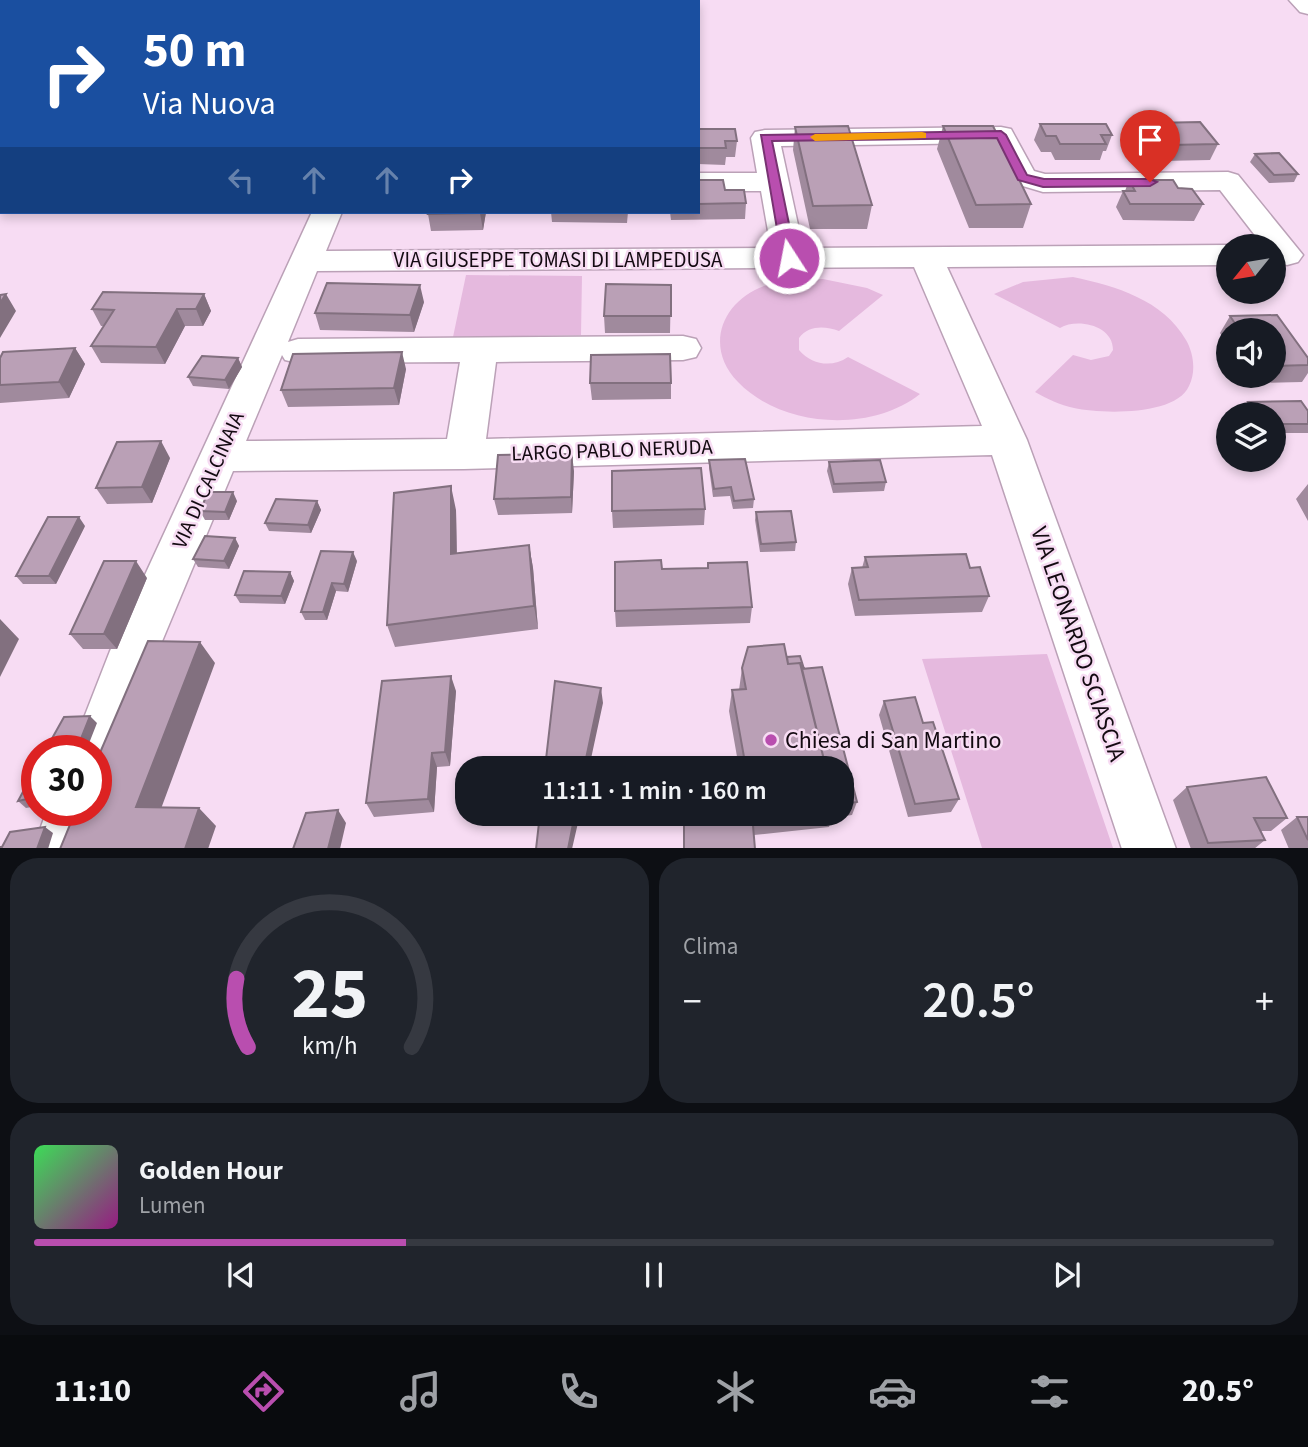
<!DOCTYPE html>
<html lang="it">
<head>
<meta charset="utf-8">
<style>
	:root { --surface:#171b24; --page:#20242c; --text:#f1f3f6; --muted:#9ea1a6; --line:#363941; --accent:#b94eaf }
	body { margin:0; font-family:"Source Sans 3",sans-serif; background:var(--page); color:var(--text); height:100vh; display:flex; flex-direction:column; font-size:26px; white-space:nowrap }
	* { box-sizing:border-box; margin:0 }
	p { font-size:23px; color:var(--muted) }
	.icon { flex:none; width:38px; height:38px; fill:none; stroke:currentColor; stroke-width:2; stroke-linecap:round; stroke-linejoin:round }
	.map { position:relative; height:848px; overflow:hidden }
	.side { display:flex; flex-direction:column; gap:10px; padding:10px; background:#0d0f14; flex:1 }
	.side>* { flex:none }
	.hud { position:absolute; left:0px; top:0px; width:700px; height:214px; box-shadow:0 4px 10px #0003; background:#1a4fa0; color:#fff; overflow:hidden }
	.needle { width:46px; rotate:240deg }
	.buttons { position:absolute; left:1216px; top:234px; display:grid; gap:14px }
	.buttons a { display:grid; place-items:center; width:70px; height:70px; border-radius:50%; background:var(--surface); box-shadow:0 4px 10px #0003; font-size:35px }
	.speed { position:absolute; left:21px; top:735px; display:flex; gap:14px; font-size:35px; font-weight:700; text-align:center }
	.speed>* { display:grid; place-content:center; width:91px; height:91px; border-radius:50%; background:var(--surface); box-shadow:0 4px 10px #0003; line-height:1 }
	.speed .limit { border:10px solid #d22; background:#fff; color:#111 }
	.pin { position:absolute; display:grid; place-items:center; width:60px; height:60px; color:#fff; margin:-72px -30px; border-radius:50% 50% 50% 0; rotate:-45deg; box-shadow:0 0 7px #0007 }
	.pin .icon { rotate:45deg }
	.me { position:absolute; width:77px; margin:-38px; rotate:349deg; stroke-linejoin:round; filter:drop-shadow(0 0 5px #0008) }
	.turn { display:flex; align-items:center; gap:24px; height:147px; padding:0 28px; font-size:32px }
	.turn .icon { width:91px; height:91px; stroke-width:2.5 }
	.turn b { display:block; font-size:49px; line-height:60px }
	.lanes { display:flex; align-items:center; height:66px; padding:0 28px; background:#0003; justify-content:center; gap:35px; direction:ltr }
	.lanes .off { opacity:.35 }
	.big { font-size:52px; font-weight:600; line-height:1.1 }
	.side .card { flex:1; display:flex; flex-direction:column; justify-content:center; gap:10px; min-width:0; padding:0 24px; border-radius:28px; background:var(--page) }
	.side .dial { align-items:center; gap:0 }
	.dial svg { height:182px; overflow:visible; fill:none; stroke:var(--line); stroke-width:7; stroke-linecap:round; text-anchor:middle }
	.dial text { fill:var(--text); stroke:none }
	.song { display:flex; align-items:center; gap:21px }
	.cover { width:84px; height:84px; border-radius:10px; background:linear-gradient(135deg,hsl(130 70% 55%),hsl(310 70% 35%)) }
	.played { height:7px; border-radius:4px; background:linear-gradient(90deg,var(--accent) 30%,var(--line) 30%) }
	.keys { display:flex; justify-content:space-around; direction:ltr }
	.heat { display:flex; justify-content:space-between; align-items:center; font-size:38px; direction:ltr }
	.side .tiles { flex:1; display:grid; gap:10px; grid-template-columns:1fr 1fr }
	.card:last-child { grid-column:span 2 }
	.trip { position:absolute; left:455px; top:756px; width:399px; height:70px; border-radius:28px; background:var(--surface); box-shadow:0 4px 10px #0003; font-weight:600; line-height:70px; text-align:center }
	.tabs { display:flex; height:112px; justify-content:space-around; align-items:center; background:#090b0e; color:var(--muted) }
	.tabs .icon { width:49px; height:49px }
	.tabs .on { color:var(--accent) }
	.tabs b { font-size:32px; color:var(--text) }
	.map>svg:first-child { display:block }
	.green { fill:#e5b9de }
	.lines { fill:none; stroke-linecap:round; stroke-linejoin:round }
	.minor-casing { stroke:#bba1b7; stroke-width:3 }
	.minor { fill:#fff; fill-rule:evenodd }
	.wall { fill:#a08a9d }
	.shaded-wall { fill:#82707f }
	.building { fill:#baa0b6; stroke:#82707f; stroke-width:2 }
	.route { fill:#b94eaf; stroke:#783372; stroke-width:2 }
	.slow { fill:#f59e0b }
	.poi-dot { fill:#b94eaf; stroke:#f7dcf3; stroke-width:2.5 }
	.labels { text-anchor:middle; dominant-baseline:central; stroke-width:5; stroke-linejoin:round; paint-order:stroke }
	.street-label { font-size:21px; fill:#130a11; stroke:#f7dcf3 }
	.near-street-label { font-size:24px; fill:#130a11; stroke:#f7dcf3 }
	.near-poi-label { font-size:24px; fill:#130a11; stroke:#f7dcf3; text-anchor:start }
</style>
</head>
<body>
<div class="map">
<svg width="1308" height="849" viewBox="0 0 1308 849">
	<rect width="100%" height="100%" fill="#f7dcf3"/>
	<path class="green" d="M466,275L582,276L581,335L453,337Z
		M1073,277C1116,286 1163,300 1186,340C1194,354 1196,372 1189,386C1176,416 1101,414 1074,408C1060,405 1047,399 1035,392L1073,355L1091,360L1109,356L1113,350C1113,325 1077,318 1060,328L994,294L1023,282Z
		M823,279L867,288L883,295L839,331C825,326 809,325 799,338V350C812,365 832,368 848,357L920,394C871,433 782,428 738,382C702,345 724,297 770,284C787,279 806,280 823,279Z
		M1047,654L1113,848H982L922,659Z"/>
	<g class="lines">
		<g class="minor-casing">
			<path id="minor" d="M397,0H419V2H397Z
				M1289,0H1308V14L1300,12Z
				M1001,127L1011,129L1034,171L1045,174L1228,172L1238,175L1303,255L1298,262L1287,265L1276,262L1274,247H1264L1220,190L1043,192L1013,183L991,143L781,146L803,248L1228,245L1234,247H1228V265L947,267L1027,440L1176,849H1122L992,455L464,469L233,471L158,651L114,769L96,776V751H71L110,651L312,212H342L326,251L771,248L761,191H698V173H757L751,138L755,132L765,130ZM914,267L982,426L486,439L496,362L683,360L696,357L701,348L696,339L683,336L298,339L288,342L317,271ZM282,355L285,360L298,363L460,362L447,439L246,441Z
				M96,800L100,810L87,849H33L47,810H96Z"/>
		</g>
		<use href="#minor" class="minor"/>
	</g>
	<path class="wall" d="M1153,123L1218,144L1210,160L1163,161L1147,139Z
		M1040,124L1112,135L1106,151H1103L1100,160H1055L1051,152H1041L1034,140Z
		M943,126L1031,204L1023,228H969L937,149Z
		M795,127L872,205L867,229H810L793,150Z
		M698,129L737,141L735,157H726L725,165L698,164Z
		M1255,154L1298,174L1294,182L1269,183L1250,162Z
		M698,180L725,190L746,203L745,219L671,220L670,212H698Z
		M1129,180L1178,188L1203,204L1194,221L1123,220L1116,207L1123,191H1125Z
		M429,212H486L483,230L431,231L428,214Z
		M551,212H628L627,223L552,222Z
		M671,285L670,333H605L604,316Z
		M204,294L211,311L203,326H185L165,364L101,363L91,346L104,326H101L92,309Z
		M424,302L414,332L320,330L315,313Z
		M1277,315L1308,358V373L1302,382L1253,383L1248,376H1274V331H1228V346L1220,333L1230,316Z
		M75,348L85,364L69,398L0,403V358Z
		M238,358L242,367L229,389L193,386L188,377Z
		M406,369L399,405L288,407L281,390Z
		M590,383H671V399L592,400Z
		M1248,402L1308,424V433H1274V415H1245L1242,410Z
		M170,458L152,503L107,504L96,488Z
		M709,460L754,499L753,508L733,509L730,496L713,497L709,468Z
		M829,462L886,482L884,491L833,493L827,471Z
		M574,471L572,513L498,515L494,499Z
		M1308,484V521L1296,499Z
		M237,501L229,520H205L200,511Z
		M317,501L321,510L311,533L269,531L265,523Z
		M705,509L704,525L613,528L612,511Z
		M456,510L457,554L529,545L533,568L538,629L395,647L387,625Z
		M756,512L796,542L795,551L760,552L755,520Z
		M85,526L56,584H23L16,576Z
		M235,538L239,546L229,569L198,567L193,559Z
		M865,557L970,568L989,596L982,612L855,616L848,584L852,568H862Z
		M357,561L348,592L336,591L327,620H305L301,612Z
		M708,563L752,607L750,623L616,627L615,611L662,569L707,568Z
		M290,572L294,581L285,604L240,603L235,595Z
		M147,578L117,649H83L70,634Z
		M787,657L804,669L857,802L852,815L832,818L829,827L754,835L684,814H842V768H739L729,711L732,690H739L742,668Z
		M456,691L450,766L437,767L434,812L374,817L366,803Z
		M884,701L923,723L959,799L951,812L908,817L879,715Z
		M37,766V806L26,808L18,801Z
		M1187,787L1287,818L1271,831H1261L1265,840L1254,849H1191L1173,800Z
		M1297,817H1308V849H1289L1281,830Z"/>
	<path class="shaded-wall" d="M480,212H486L483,230L480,213Z
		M420,285L424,302L414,332L410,315Z
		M6,294L16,311L0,338V303Z
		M204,294L211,311L203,326L196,309Z
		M177,309L185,326L165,364L156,347Z
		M75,348L85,364L69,398L59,382Z
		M402,352L406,369L399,405L394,388Z
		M238,358L242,367L229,389L225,380Z
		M161,441L170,458L152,503L142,487Z
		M572,454L574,471L572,513L571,497Z
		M451,486L456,510L457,577L451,554Z
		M233,492L237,501L229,520L225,512Z
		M317,501L321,510L311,533L308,525Z
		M79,517L85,526L56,584L49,576Z
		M235,538L239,546L229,569L224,561Z
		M529,545L533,568L538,629L534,606Z
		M353,552L357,561L348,592L344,584Z
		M136,561L147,578L117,649L104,634Z
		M290,572L294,581L285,604L281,596Z
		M332,583L336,591L327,620L323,612Z
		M0,619L19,639L0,677Z
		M200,642L215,663L155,825L136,807Z
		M451,676L456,691L450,766L445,752Z
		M601,688L603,703L589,768H584Z
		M90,716L97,723L86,751H76Z
		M432,753L437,767L434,812L428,799Z
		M199,808L216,826L208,849H185Z
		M338,810L346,823L340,849H328Z
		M575,814H580L572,849H568Z
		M45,827L53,833L48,849H37Z"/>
	<path class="building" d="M1200,122L1218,144L1170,145L1153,123Z
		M1040,124H1106L1112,135H1101L1106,144H1060L1056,136H1046Z
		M848,126L872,205L813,206L795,127Z
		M943,126H993L1031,204L976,205Z
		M698,129H735L737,141H725L726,148H698Z
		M1279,153L1298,174L1274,175L1255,154Z
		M698,180H723L725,190H744L746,203L698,204Z
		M1129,180H1173L1178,188L1192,189L1203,204H1130L1123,191H1135Z
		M429,212H480V213L428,214Z
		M327,283L420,285L410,315L315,313Z
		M606,284L671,285V316H604Z
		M103,292L204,294L196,309H177L156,347L91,346L114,310L92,309Z
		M6,294L0,303V295Z
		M1277,315L1308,358V365L1274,366V331H1240L1230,316Z
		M75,348L59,382L0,385V358L3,352Z
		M402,352L394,388L281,390L293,354Z
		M670,354L671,383H590L591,355Z
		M202,356L238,358L225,380L188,377Z
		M1301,401L1308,411V424H1274V415H1256L1248,402Z
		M161,441L142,487L96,488L117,442Z
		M572,454L571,497L494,499L498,455Z
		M745,459L754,499L734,501L731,487L714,489L709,460Z
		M880,460L886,482L834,484L829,462Z
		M701,468L705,509L612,511V471Z
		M451,486V554L529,545L534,606L387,625L394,493Z
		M208,492H233L225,512L200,511Z
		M276,499L317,501L308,525L265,523Z
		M791,511L796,542L761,544L756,512Z
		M48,517H79L49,576H16Z
		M205,536L235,538L224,561L193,559Z
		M321,551L353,552L344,584L332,583L323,612H301Z
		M966,554L970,568L980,567L989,596L859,600L852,568L868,567L865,557Z
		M661,560L662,569L708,568V563L747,562L752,607L615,611V562Z
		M104,561H136L104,634H70Z
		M244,571L290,572L281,596L235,595Z
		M148,641L200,642L136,807L199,808L185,849H60L76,810H96V762Z
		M784,644L788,664L800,663L826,768H746L732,690L746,689L742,668L748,647Z
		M800,656L804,669H802L800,663L788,664L787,657Z
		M822,667L857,802L842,804V768H826L802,669Z
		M451,676L445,752L432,753L428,799L366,803L382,681Z
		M555,681L601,688L584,768H545Z
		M915,697L923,723L933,722L959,799L915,804L884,701Z
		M90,716L76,751H45L64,717Z
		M37,766V797L18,801Z
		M1266,777L1287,818H1254L1265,840L1208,843L1187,787Z
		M338,810L328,849H293L306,813Z
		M540,814H575L568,849H536Z
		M684,814H752L755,849H684Z
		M754,814H786L755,817Z
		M1297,817H1308V840Z
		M45,827L37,849H0V847H2L10,832Z"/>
	<path class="route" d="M1001,131L1006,135L1027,175L1044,179H1150L1157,182L1150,186L1043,187L1018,180L997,138L772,141L796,258L789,263L782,258L761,135Z"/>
	<path class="slow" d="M922,132L926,133V138L815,141L810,137L815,134Z"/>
	<circle class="poi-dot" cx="771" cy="740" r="7"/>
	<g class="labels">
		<g class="street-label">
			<text x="558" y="260">VIA GIUSEPPE TOMASI DI LAMPEDUSA</text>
			<text transform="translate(612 450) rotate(-2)">LARGO PABLO NERUDA</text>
			<text transform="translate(208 480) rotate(-66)">VIA DI CALCINAIA</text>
		</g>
		<g class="near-street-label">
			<text transform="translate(1078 644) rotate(71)">VIA LEONARDO SCIASCIA</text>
		</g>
		<g class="near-poi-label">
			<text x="785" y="740">Chiesa di San Martino</text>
		</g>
	</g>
</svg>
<div class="buttons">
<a><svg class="needle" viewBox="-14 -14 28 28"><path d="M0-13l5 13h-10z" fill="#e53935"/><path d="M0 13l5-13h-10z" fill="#9ea1a6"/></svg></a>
<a><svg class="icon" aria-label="sound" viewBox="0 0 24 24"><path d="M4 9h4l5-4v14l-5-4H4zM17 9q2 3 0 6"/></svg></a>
<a><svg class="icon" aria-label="layers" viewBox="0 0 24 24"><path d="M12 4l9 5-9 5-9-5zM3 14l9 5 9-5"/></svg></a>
</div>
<div class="speed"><div class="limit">30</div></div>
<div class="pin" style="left:1150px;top:182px;background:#d93025"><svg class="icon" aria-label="arrive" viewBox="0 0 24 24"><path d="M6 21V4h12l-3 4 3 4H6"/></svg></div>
<svg class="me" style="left:789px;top:258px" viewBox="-20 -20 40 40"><circle r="17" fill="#b94eaf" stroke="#fff" stroke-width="3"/><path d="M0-11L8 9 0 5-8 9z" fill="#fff"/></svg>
<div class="trip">11:11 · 1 min · 160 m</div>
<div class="hud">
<div class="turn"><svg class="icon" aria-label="right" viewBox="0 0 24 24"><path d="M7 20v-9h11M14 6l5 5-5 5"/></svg><div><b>50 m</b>Via Nuova</div></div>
<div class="lanes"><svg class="icon off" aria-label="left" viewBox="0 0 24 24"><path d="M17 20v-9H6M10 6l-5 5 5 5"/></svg><svg class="icon off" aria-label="ahead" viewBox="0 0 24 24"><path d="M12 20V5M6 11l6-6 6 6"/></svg><svg class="icon off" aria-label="ahead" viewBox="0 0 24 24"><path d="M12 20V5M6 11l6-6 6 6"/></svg><svg class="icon" aria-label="right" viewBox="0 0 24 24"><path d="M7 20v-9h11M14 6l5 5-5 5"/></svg></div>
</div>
</div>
<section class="side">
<div class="tiles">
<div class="card dial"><svg viewBox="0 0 100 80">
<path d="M14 69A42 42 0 1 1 86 69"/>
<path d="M14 69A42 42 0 0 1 9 39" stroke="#b94eaf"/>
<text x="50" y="56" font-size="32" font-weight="700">25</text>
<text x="50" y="72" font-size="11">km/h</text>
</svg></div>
<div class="card"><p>Clima</p>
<div class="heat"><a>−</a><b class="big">20.5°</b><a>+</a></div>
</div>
<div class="card">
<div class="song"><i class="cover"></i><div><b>Golden Hour</b><p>Lumen</p></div></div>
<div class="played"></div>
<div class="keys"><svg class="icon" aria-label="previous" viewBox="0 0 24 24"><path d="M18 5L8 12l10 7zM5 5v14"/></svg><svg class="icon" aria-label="pause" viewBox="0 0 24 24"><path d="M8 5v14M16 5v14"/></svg><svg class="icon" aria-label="next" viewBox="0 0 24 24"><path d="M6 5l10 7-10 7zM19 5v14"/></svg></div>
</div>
</div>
</section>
<nav class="tabs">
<b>11:10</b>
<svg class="icon on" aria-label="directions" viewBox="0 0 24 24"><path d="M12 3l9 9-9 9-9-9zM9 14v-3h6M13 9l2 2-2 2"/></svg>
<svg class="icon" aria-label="music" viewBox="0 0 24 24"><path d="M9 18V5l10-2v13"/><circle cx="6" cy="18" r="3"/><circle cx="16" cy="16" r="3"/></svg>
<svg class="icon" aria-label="phone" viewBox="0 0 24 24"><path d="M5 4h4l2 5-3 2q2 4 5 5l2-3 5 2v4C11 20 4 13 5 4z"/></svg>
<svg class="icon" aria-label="climate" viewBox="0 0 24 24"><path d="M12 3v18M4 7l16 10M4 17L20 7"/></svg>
<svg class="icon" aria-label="car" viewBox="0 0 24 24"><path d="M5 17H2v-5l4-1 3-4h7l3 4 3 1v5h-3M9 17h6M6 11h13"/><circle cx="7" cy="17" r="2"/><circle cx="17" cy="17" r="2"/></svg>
<svg class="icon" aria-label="filters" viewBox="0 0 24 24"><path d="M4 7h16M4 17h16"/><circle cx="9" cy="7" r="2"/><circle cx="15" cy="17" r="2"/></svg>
<b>20.5°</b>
</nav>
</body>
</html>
